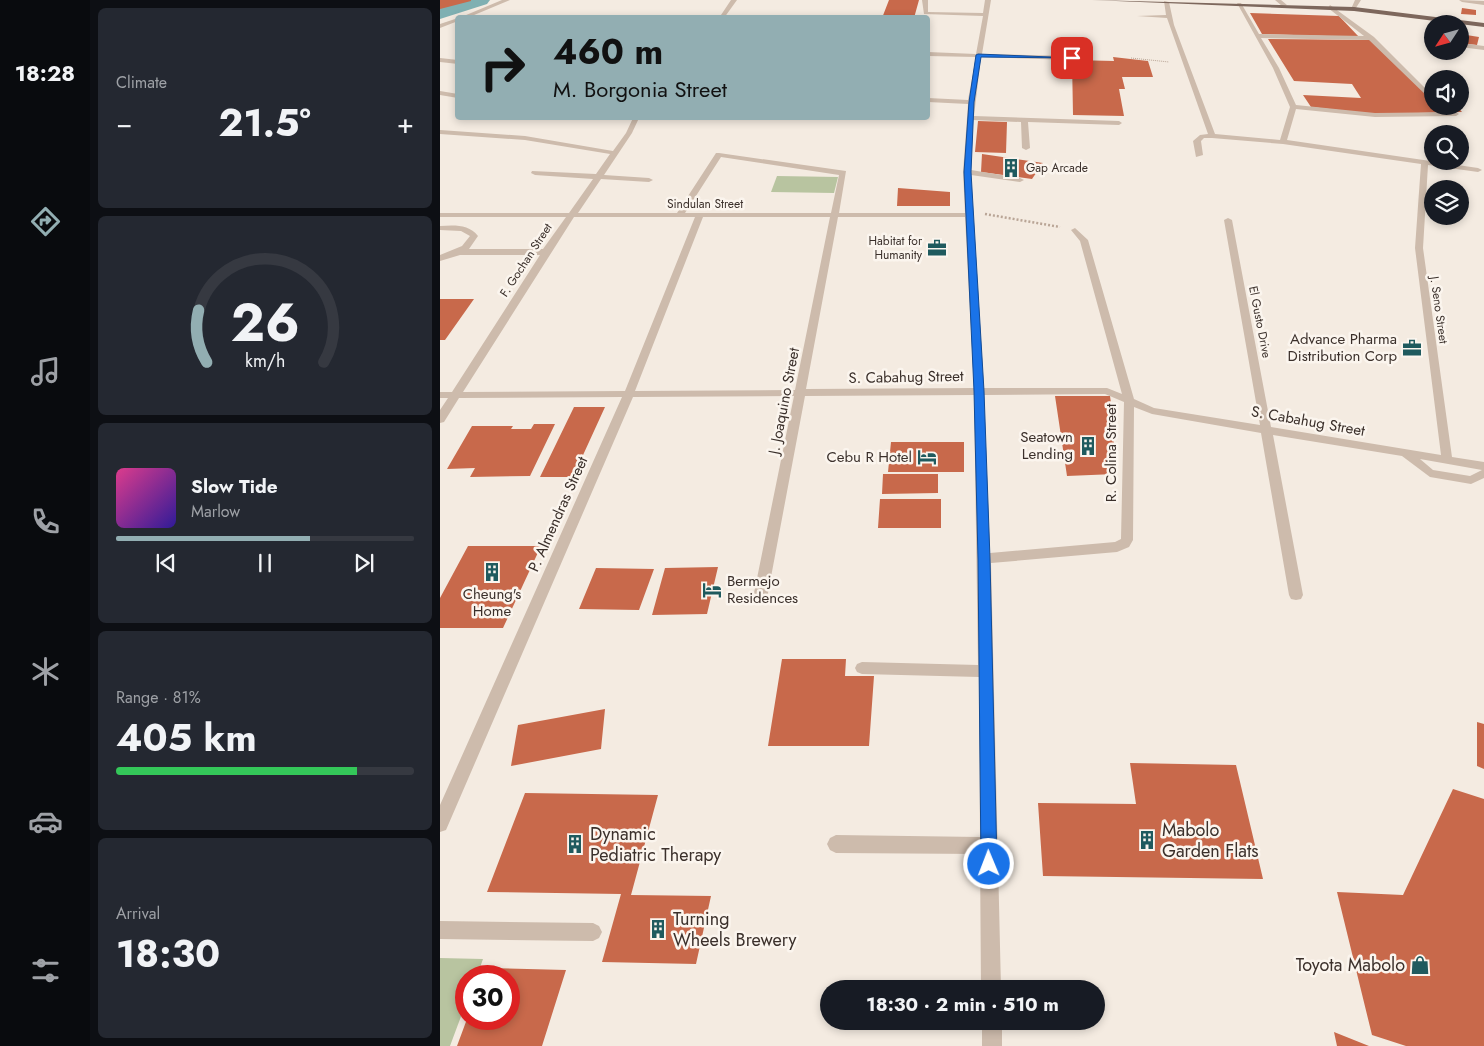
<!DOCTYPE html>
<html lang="en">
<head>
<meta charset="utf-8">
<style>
	:root { --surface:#171b24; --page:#242831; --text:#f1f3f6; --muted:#9ea1a6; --line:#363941; --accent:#92aeb2 }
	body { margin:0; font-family:Jost,sans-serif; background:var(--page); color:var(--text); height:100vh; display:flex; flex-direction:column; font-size:19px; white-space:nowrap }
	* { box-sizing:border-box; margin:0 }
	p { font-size:16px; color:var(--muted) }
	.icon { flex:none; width:28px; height:28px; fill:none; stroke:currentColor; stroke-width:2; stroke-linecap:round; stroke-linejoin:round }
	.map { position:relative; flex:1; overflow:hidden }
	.panel { display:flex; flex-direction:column; gap:8px; padding:8px; background:#0d0f14; width:350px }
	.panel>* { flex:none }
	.top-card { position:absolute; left:15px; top:15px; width:475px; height:105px; border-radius:5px; box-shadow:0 2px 8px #0003; background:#92aeb2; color:#111; overflow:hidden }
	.needle { width:32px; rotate:234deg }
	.tools { position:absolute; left:984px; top:15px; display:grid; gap:10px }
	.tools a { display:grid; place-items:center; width:45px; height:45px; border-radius:50%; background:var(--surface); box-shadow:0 2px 8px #0003; font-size:25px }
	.speed { position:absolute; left:15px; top:965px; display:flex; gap:10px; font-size:25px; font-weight:700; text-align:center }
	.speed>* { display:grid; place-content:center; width:65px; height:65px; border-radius:50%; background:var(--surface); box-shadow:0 2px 8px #0003; line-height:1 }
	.speed .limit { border:8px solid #d22; background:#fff; color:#111 }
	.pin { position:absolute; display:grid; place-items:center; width:42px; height:42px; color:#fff; margin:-21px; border-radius:10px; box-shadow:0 2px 8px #0006 }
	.me { position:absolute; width:55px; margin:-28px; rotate:359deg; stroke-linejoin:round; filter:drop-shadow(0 0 4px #0008) }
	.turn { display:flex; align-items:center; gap:18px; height:105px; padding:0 15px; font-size:22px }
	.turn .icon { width:65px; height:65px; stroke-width:2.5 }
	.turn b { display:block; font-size:35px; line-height:42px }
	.big { font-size:38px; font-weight:700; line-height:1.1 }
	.panel .tile { flex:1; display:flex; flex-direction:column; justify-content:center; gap:8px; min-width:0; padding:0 18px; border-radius:8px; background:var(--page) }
	.panel .dial { align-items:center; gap:0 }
	.dial svg { height:130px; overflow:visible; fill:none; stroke:var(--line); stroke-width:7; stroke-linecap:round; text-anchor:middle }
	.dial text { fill:var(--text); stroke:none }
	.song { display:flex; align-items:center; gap:15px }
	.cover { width:60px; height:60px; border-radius:8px; background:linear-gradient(135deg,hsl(330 70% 55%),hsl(250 70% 35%)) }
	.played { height:5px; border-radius:2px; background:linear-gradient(90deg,var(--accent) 65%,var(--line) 65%) }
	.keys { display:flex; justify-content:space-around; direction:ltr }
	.heat { display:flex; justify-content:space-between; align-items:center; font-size:28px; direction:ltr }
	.charge { height:8px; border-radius:4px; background:linear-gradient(90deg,#34c759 81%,var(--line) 0) }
	.trip { position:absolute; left:380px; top:980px; width:285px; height:50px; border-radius:25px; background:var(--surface); box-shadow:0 2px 8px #0003; font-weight:700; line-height:50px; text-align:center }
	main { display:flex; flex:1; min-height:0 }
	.tabs { display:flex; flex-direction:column; width:90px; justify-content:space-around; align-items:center; background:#090b0e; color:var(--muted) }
	.tabs .icon { width:35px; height:35px }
	.tabs .current { color:var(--accent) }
	.tabs b { font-size:22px; color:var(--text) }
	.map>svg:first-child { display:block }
	.green { fill:#b8c4a0 }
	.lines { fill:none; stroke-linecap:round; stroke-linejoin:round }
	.river { fill:#7fb0b2; fill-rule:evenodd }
	.building { fill:#c8694b }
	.path-far1 { stroke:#b9a596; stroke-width:1; stroke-dasharray:1 1; stroke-linecap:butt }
	.path { stroke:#b9a596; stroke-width:2.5; stroke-dasharray:2 2; stroke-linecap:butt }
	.minor { fill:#cdbbac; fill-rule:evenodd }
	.major { fill:#7d675c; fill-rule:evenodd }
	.route { fill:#1a73e8; stroke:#114b97 }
	.labels { text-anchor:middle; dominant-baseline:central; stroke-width:5; stroke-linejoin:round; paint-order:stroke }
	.far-poi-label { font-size:12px; fill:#3b302b; stroke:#fbf5ee; text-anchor:start }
	.far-street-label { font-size:12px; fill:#3b302b; stroke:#fbf5ee }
	.poi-label { font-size:15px; fill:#3b302b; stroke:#fbf5ee; text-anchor:end }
	.street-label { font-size:15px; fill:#3b302b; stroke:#fbf5ee }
	.near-poi-label { font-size:18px; fill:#3b302b; stroke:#fbf5ee; text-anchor:start }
</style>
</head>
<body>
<main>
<nav class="tabs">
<b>18:28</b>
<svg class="icon current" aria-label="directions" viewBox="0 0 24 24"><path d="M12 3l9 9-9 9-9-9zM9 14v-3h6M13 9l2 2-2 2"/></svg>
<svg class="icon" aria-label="music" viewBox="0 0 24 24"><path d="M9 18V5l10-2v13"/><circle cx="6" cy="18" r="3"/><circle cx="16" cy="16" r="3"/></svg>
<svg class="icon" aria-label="phone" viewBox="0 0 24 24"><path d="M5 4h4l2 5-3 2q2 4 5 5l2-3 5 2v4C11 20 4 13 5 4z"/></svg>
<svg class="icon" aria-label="climate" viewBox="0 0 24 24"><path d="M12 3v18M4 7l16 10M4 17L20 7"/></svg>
<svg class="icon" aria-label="car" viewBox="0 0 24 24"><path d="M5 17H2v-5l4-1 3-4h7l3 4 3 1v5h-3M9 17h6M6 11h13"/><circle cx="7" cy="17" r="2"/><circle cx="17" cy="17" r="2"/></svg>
<svg class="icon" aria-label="filters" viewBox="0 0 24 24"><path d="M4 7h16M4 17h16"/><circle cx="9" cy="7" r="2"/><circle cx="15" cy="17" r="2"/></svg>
</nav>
<section class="panel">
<div class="tile"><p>Climate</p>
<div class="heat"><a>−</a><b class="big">21.5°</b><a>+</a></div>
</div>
<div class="tile dial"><svg viewBox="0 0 100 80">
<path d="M14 69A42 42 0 1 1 86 69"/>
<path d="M14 69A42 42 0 0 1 9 37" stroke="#92aeb2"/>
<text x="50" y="56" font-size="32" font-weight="700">26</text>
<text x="50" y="72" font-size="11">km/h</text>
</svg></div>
<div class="tile">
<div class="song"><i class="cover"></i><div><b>Slow Tide</b><p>Marlow</p></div></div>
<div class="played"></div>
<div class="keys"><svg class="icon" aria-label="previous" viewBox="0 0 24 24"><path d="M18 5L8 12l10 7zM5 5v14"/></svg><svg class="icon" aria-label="pause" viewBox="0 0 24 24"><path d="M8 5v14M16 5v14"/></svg><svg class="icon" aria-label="next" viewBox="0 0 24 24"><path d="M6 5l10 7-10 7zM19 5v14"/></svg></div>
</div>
<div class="tile"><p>Range · 81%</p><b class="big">405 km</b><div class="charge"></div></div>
<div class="tile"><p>Arrival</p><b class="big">18:30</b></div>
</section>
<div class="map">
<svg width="1044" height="1046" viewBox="0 0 1044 1046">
	<rect width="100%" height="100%" fill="#f4ebe1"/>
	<path class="green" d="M337,176L398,177L394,193L331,192Z
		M0,958L43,959L37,976H26V1003L10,1046H0Z"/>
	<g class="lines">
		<path class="river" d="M23,0H50L47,4L0,19V7Z"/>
	</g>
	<path class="building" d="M0,0H31V1L0,9Z
		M449,0H479L474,18H442Z
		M1022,8L1036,10V15L1021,14Z
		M810,13L899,16L919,37L822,34Z
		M1020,34L1039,37L1037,45L1020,43Z
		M828,39L932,40L992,100V106H1017L1022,112L934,114L871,107L863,95L921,98L912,84L854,81Z
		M673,57L708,61L713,77H682L685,89H679L684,116L633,115L632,60L674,61Z
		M538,121L567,122L566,153L535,152Z
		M542,154L603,163L592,179L541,172Z
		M458,188L510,192V206H457Z
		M0,299H34L5,340H0Z
		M615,396H670L673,417L675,474L627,476Z
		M134,407H165L133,477H100Z
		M94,424H115L90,476L30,477L35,468L7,469L32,426H73L71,429H91Z
		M451,442H524V472H448Z
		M443,474H498V493L442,494Z
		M440,499H501V528H438Z
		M28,546H101L63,628H0V598Z
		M278,567L267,614L212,615L225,568Z
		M156,568L214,569L199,610L139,609Z
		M342,659H406L405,676H434L429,746H328Z
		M165,709L161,749L71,766L78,725Z
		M1037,722L1044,724V769L1037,766Z
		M690,763L796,765L823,879L603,876L598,803L696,804Z
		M1013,789L1044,799V1046H966L932,1035L897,892L963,895Z
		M85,793L218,795L191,895L271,896L256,964L162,962L181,894L47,892Z
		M46,968L126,970L102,1046H17L27,1019H69V976H43Z
		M894,1032L929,1046H897Z"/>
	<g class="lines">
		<path class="path-far1" d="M691,58L729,62"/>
		<path class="path" d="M545,214L620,227"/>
		<path class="minor" d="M62,0H70L27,18H19Z
			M291,0H297L284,18H279Z
			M482,0H488V12L543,13L545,0H551L542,54L632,56L635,58L632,60L541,57L534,116L679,121L682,123L679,125L588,122L590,148L586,150L582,148L581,122L533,120L531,170L580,178L584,180L580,182L531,175L544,388H667L682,394L640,241L631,230L635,228L648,240L694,399L714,408L820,425L784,220L788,218L792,220L831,427L1001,455L975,248L981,164L843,144L772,138H764L761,141L763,155L756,157L753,141L760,135L768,134L727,18L697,16L726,15L724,1L729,2L734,25L775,134L840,140L850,107L833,68L797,3H801L819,34L924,36L888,8L890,5L934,37L992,95V99L989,98L929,40L821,38L839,68L856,105L935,113L1016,112L1019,114L1016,116L935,117L856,109L847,140L1038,168L1042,170L1038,172L988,165L983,248L1012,457L1044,462V478L1031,484L990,477L962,456L833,435L863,595L861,599L856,600L851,599L849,595L821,433L712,414L694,407L693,540L689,547L677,552L551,563L561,989H541L540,854L396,853L390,850L387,844L390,838L396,835L540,837L539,677L422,674L417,672L415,668L417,664L422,662L538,665L534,395L365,396L328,593L326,597H316L314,593L354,396L193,397L6,830L0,832V805L182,397L19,398L4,422L0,423V410L8,398H0V392H12L100,255H20L0,261V255L22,246L30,236L21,231L0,230V226C14,225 29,224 38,236L29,249H103L126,217H0V213H129L153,179L95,175L91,173L92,171L156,174L170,154L85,140L0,134V130L85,136L173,151L186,133L193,118H199L192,133L164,175L209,178L213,180L209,182L161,179L138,213H237L276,153H279L406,171L399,213H525L523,172L528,104L488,102V98L528,100L536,57L488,56V52L536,54L543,16L484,14ZM281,157L399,175L391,213H245ZM134,217H255L185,391L23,392ZM263,217H390L355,390L195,391ZM398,217H525L534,388L366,389ZM665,394L684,402L681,539L675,542L550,553L544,395ZM980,459L1042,470L1030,476L993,470Z
			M835,0H841L847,5L842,6Z
			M915,0H921L914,11L911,9Z
			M1019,0L1044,1V5L1022,2Z
			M18,18V21L0,28V24Z
			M1020,43L1044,46V50L1020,47Z
			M0,58L18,60V64L0,62Z
			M0,91L18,94V98L0,95Z
			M0,921L153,923L159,926L162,932L159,938L153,941L0,939Z
			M542,1021H562V1046H542Z"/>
		<path class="major" d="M652,0L914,7L1044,23V27L914,11Z"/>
	</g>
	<path class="route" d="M538,54L634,58L541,57L534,102L531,172L544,391L550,559L557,864L555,869L549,872L543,869L541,864L538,559L534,391L524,172L529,102L536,55Z"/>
	<defs>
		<g id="building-bare" transform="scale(1.5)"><path d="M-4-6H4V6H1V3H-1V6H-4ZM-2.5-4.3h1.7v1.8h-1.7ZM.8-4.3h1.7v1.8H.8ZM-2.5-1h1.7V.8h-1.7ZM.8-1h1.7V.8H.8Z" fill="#1f5a5e" stroke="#fbf5ee" stroke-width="2.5" paint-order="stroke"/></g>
		<g id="office-bare" transform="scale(1.5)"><path d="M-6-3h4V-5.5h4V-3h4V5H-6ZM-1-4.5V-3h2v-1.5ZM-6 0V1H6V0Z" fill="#1f5a5e" stroke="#fbf5ee" stroke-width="2.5" paint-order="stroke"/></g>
		<g id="hotel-bare" transform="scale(1.5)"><path d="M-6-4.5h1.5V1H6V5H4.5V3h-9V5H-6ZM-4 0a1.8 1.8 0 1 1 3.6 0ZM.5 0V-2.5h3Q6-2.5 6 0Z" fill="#1f5a5e" stroke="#fbf5ee" stroke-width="2.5" paint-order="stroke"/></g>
		<g id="shop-bare" transform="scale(1.5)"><path d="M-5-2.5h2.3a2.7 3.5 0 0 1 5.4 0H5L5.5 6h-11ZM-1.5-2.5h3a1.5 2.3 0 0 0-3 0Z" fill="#1f5a5e" stroke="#fbf5ee" stroke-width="2.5" paint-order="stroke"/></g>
	</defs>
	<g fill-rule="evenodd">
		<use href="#building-bare" x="571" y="168"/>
		<use href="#office-bare" x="497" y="248"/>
		<use href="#office-bare" x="972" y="348"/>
		<use href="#building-bare" x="648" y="446"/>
		<use href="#hotel-bare" x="487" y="457"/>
		<use href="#building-bare" x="52" y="572"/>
		<use href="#hotel-bare" x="272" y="590"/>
		<use href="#building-bare" x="707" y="840"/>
		<use href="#building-bare" x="135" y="844"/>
		<use href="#building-bare" x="218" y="929"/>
		<use href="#shop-bare" x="980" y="965"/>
	</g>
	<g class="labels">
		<g class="far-poi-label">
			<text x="586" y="168">Gap Arcade</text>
			<text x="482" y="241" text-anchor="end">Habitat for<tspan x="482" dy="14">Humanity</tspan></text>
		</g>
		<g class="far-street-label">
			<text x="265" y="204">Sindulan Street</text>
			<text transform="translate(86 260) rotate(-57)">F. Gochan Street</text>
			<text transform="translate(999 310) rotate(82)">J. Seno Street</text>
			<text transform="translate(820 322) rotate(79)">El Gusto Drive</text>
		</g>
		<g class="poi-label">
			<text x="957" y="339">Advance Pharma<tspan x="957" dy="17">Distribution Corp</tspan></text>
			<text x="633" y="437">Seatown<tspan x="633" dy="17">Lending</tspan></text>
			<text x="472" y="457">Cebu R Hotel</text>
			<text x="287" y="581" text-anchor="start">Bermejo<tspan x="287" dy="17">Residences</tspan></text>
			<text x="52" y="594" text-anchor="middle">Cheung's<tspan x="52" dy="17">Home</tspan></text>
		</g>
		<g class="street-label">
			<text transform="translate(466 377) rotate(-1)">S. Cabahug Street</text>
			<text transform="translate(344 401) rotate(-79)">J. Joaquino Street</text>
			<text transform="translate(868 421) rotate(10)">S. Cabahug Street</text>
			<text transform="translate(671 453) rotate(-90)">R. Colina Street</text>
			<text transform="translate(118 514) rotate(-66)">P. Almendras Street</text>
		</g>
		<g class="near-poi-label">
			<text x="722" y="830">Mabolo<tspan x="722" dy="21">Garden Flats</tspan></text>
			<text x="150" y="834">Dynamic<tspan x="150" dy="21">Pediatric Therapy</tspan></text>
			<text x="233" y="919">Turning<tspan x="233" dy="21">Wheels Brewery</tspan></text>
			<text x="965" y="965" text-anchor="end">Toyota Mabolo</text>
		</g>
	</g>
</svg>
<div class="tools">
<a><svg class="needle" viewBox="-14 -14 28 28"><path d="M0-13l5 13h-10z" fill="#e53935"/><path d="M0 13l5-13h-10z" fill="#9ea1a6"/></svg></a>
<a><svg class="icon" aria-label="sound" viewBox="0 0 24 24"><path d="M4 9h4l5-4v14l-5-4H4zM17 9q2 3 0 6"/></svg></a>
<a><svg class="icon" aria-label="search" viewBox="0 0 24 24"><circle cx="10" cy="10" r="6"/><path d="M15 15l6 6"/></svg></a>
<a><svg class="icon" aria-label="layers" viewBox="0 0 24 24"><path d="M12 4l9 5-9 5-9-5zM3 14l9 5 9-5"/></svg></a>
</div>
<div class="speed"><div class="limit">30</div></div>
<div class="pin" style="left:632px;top:58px;background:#d93025"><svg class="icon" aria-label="arrive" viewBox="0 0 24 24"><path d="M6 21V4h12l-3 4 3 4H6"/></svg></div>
<svg class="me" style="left:549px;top:864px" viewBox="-20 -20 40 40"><circle r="17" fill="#1a73e8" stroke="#fff" stroke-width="3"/><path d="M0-11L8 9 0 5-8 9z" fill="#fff"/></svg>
<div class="trip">18:30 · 2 min · 510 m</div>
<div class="top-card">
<div class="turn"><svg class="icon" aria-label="right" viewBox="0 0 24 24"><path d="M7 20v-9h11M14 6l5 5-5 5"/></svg><div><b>460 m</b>M. Borgonia Street</div></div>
</div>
</div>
</main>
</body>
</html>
